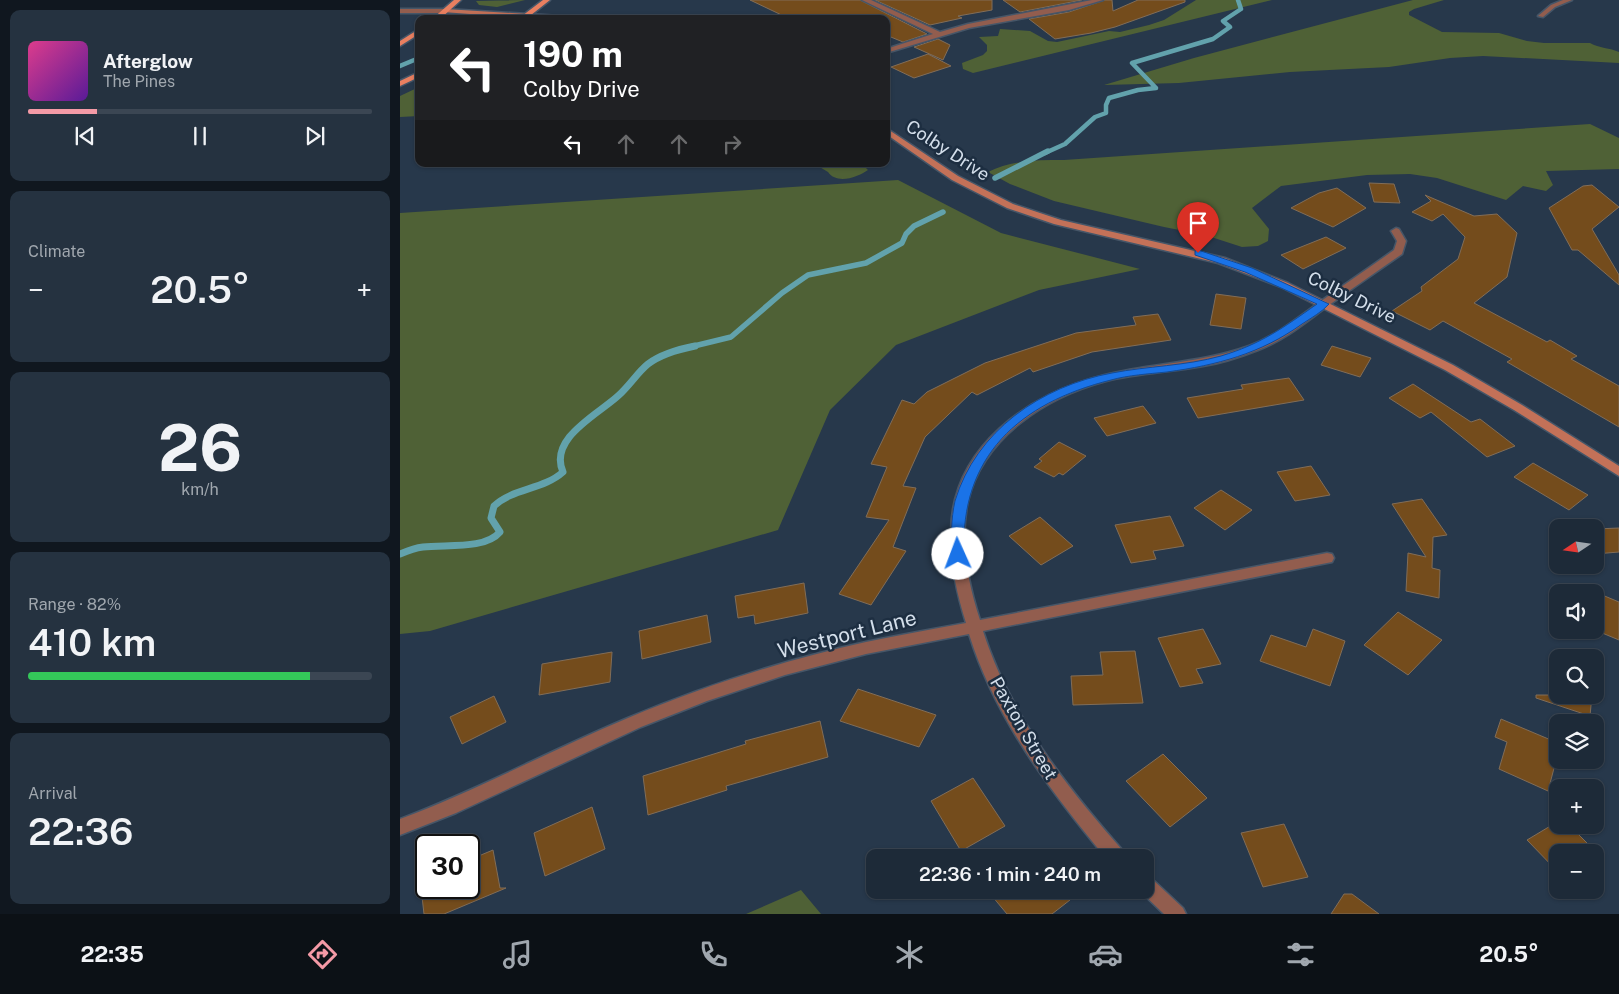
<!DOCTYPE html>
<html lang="en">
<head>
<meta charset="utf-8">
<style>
	:root { --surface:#1d2a38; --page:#253240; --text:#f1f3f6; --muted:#a0a7ae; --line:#3b4653; --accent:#f49aa6 }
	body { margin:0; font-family:"Public Sans",sans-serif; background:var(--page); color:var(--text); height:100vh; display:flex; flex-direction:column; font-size:19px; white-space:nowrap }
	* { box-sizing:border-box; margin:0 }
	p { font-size:16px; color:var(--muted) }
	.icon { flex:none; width:28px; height:28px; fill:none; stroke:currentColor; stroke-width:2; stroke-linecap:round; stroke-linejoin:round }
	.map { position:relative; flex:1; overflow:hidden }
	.sheet { display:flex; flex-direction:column; gap:10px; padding:10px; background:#10171f; width:400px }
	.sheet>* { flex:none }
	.banner { position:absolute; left:15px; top:15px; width:475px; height:152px; border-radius:10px; box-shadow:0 1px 4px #0004,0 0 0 1px var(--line); background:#202124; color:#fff; overflow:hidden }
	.needle { width:32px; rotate:257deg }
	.controls { position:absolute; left:1149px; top:519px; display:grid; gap:10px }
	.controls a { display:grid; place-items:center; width:55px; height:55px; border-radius:10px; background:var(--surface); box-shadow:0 1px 4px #0004,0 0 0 1px var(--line); font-size:25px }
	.speed { position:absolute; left:15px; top:834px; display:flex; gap:10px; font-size:25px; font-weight:700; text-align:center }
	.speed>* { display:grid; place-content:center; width:65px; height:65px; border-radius:50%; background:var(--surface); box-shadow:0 1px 4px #0004,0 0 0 1px var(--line); line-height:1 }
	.speed .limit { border:2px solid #111; border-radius:8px; background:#fff; color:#111 }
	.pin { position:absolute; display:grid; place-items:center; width:42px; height:42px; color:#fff; margin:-51px -21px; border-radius:50% 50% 50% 0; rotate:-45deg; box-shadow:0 0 5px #0007 }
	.pin .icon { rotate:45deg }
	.me { position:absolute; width:55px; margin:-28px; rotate:358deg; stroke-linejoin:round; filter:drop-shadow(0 0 4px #0008) }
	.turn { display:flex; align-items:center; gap:18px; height:105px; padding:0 25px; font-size:22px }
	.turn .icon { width:65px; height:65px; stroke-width:2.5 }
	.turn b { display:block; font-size:35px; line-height:42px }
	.lanes { display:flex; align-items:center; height:48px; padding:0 25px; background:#0003; justify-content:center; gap:25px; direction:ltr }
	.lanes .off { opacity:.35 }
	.big { font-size:38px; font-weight:600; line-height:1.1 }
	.sheet .card { flex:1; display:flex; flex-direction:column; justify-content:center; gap:8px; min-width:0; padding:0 18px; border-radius:10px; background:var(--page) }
	.sheet .dial { align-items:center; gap:0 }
	.dial b { font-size:65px; line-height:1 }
	.song { display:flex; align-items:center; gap:15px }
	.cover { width:60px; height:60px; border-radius:8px; background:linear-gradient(135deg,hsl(330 70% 55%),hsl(270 70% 35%)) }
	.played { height:5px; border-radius:2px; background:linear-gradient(90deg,var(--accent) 20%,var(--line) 20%) }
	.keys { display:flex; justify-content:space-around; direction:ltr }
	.heat { display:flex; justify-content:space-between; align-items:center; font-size:28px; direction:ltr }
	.charge { height:8px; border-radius:4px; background:linear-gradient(90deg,#34c759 82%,var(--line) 0) }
	.trip { position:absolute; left:466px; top:849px; width:288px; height:50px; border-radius:10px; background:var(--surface); box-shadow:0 1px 4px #0004,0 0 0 1px var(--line); font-weight:600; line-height:50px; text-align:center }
	.dock { display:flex; height:80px; justify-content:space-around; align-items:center; background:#0c1116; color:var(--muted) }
	.dock .icon { width:35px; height:35px }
	.dock .active { color:var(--accent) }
	.dock b { font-size:22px; color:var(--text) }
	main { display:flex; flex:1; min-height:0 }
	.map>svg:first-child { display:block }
	.green { fill:#4f6136 }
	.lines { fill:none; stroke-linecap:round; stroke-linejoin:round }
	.stream-far2 { stroke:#62a2ac; stroke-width:4.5 }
	.stream-far1 { stroke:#62a2ac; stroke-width:5.5 }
	.stream { stroke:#62a2ac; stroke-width:7 }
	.building { fill:#744c1c; stroke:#816d58 }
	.street-casing { stroke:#465668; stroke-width:3 }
	.secondary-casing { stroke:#465668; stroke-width:3 }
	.primary-casing { stroke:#465668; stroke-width:3 }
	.street { fill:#925d4e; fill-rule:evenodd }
	.secondary { fill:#c37158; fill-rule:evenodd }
	.primary { fill:#e97f60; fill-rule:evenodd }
	.route { fill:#1a73e8; stroke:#114b97 }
	.labels { text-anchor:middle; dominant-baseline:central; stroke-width:5; stroke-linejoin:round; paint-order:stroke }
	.street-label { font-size:18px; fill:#d3deea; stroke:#1d2e41 }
	.near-street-label { font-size:21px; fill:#d3deea; stroke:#1d2e41 }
</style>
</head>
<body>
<main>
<section class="sheet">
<div class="card">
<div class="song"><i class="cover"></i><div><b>Afterglow</b><p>The Pines</p></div></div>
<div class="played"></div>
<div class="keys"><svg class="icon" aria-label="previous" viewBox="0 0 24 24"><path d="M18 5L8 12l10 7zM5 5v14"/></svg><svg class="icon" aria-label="pause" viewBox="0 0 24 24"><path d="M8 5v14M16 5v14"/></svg><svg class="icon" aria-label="next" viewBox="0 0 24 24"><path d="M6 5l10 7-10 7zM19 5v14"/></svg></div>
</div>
<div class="card"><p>Climate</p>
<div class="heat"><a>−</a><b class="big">20.5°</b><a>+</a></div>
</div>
<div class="card dial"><b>26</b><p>km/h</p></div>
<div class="card"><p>Range · 82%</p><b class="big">410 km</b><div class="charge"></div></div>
<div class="card"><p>Arrival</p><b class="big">22:36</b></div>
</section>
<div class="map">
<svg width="1219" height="914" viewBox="0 0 1219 914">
	<rect width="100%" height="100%" fill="#27384b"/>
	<path class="green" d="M125,0L97,7L79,5L76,1Z
		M796,0H872L573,73L563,69L562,63L583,55L587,51V45L579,37L598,36L600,29L630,31L648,41L657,42L709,31L720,32L749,25L764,20Z
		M1013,0H1044L1014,9L1009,12V15L1042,32L1099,33L1127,41L1144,43H1190C1199,48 1210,48 1219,52V63L1083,56L1050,58L989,67L890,72L779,83L704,85L794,58Z
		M19,87V116L0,117V96Z
		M1190,124L1219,138V169L1146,171L1153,185L1146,191L1123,186L1106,200L1037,178L1010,174L967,175L881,186L852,208L869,229L868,241L858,246L842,247L805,235L764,227L654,201L610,184L588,172C612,160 638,160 664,160Z
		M420,164H449L451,165L462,164L468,170C458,177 437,185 428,172L418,166Z
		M498,180L601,233L740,269L639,290L496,345L430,410L378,530L30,631L0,634V213Z
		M401,890L421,914H346Z"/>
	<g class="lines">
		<path class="stream-far2" d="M0,66L19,58
			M645,153L665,144L695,117L706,113V105L709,98L738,90L756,88L732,63L813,39L830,27L823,21L841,9L838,0"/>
		<path class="stream-far1" d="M595,178L648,151
			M290,347L331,337L382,293L408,275L466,263L502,243L506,234L514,226L543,212"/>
		<path class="stream" d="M0,554C7,551 15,548 23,547C45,544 85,550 100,532L91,518L94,506C113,488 143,490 163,472C148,438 199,414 219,395C230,385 238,372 248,364C261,354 280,349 295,346"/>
	</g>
	<path class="building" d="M350,0H460L527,34L503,42L486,35V19H390Z
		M475,0H592V10L558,16L562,18L530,25Z
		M603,0H682L620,12Z
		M705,0H712L713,11L738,0H785V2L715,27L691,33L655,39L629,19L669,12Z
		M538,39L550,45L543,60L514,47Z
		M528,54L551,66L514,78L491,67Z
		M969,183L994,184L1000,203L974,202Z
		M1192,185L1219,207L1192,229L1219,275V285L1178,250H1172L1149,208L1183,186Z
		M937,188L966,208L933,227L891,208L919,193Z
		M1025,195L1074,216L1097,214L1117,233L1107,277L1074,303L1147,342L1150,340L1177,356L1171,359L1219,386V427L1107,362L1112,359L1043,321L1030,330L992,311L1022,291L1021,287L1058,259L1065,237L1043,214L1032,221L1012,212L1031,201Z
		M926,237L946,248L903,269L881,255Z
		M816,294L846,298L841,329L810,325Z
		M758,314L771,340L692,352L633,372L630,368L577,395L572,392L525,437L503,486L516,488L493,547L506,551L471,605L439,594L489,520L466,517L487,467L471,464L502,400L514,404L527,392L585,363L676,333L736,325L733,317Z
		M932,346L971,358L960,377L921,365Z
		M889,378L904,400L798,418L787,398L843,389L841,385Z
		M1013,384L1071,422L1080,419L1115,446L1087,457L1031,412L1020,418L989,398Z
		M743,406L756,423L707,436L694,418Z
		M659,442L686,456L663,475L659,473L654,477L634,467L642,461L639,459Z
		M1133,463L1188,495L1169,510L1114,477Z
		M911,466L930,495L895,501L877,472Z
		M821,490L852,510L825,530L794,508Z
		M1022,499L1047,535L1033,537L1032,568L1040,570L1039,598L1006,591L1008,553L1026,557L992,504Z
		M770,516L784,546L753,551L756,559L731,563L715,525Z
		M640,517L673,546L641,565L609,536Z
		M1219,528V552L1195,554V529Z
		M404,583L408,613L355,624L354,615L338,618L335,596Z
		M1195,592L1219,602V640L1195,630Z
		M998,612L1042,640L1008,675L964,645Z
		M307,615L311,642L242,659L239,631Z
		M803,629L821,664L796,669L803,683L780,687L758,638Z
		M913,629L945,641L930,686L860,661L871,635L906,647Z
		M735,651L743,703L673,705L671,676L703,675L700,652Z
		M212,652L210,682L139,695L142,664Z
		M458,689L536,715L519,747L440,721Z
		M1136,695H1192L1190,716L1136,698Z
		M94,696L106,722L62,744L50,717Z
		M1101,719L1158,743V753L1148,791L1099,769L1107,742L1095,737Z
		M420,721L428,757L326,786L327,790L248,815L243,776L346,744L345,741Z
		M763,754L807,798L770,827L726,781Z
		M573,778L605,826L561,851L531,801Z
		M192,807L205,849L145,876L134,833Z
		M884,824L908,877L863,887L841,833Z
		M1152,825H1169L1196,852H1158V872L1127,840Z
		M93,850L100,888H106L44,914H24L21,888H69V860Z
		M587,890H662L670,900L652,914H607Z
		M944,894H952L979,914H931Z"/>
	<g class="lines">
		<g class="street-casing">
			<path id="street" d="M462,0H471L540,32L568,24L692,0H703L669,10L569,28L486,53V49L533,34Z
				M1163,0H1172L1155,7L1143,17L1138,16L1151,5Z
				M0,9H45L48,11L45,13H0Z
				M996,228L999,229L1006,241L1002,254C975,273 948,291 921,311C901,326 882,341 858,350C840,357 822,363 803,366C771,372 738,373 706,381C646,397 583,437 568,501C559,540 568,583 580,620L927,553L932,554L934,558L932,562L927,563L583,631C610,716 666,786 724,852L727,858H706C650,791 595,718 569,634L466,654L385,675L307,701L241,727L56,813L0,835V819C78,790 151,750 228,718C304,686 385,660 466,642C499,635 533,629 566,623C557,594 550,564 551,533C551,447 629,393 705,375C753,363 802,363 849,346C875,336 895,320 917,304C942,286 969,268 994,250L997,241L991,231Z
				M745,875L751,878L783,908L786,914H764L739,890H745Z"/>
		</g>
		<g class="secondary-casing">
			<path id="secondary" d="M45,9L176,17L179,19H138L43,12V10Z
				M486,128L558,176L613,204L661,220L825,258L888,283L1053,365L1122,405L1219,466V476L1114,410L1045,370L881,287L818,263L654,224L607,208L552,180L486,134Z"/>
		</g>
		<g class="primary-casing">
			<path id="primary" d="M54,0H61L40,19H32Z
				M143,0H150L126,19H118Z
				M19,29V34L0,46V41Z
				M19,72V77L0,86V81Z"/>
		</g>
		<use href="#street" class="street"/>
		<use href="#secondary" class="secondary"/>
		<use href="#primary" class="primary"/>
	</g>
	<path class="route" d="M798,250L852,268L929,304C922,312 911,318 902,324C860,354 817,365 767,372C748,374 729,375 711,380C619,403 560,456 564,554L562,558H554L552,554C551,537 551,519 555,501C576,431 641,386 712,373C748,366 785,366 821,356C861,344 883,328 917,304L845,272L795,255V251Z"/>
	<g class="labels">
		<g class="street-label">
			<text transform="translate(548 150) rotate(33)">Colby Drive</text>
			<text transform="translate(952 297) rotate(26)">Colby Drive</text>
			<text transform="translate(624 728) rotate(60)">Paxton Street</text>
		</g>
		<g class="near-street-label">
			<text transform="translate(447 634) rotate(-14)">Westport Lane</text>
		</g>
	</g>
</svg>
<div class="controls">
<a><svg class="needle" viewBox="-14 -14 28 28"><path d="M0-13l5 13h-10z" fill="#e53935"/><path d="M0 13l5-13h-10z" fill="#a0a7ae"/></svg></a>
<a><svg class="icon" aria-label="sound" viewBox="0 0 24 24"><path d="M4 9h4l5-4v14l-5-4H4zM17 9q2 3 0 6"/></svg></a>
<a><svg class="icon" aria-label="search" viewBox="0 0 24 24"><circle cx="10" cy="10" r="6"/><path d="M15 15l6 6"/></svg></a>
<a><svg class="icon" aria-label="layers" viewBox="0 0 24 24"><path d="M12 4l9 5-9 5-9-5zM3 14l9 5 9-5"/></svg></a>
<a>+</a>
<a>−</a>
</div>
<div class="speed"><div class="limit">30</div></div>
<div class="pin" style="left:798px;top:253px;background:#d93025"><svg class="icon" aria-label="arrive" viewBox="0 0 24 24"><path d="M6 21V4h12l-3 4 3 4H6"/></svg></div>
<svg class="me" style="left:558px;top:554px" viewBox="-20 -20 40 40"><circle r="19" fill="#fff"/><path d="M0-13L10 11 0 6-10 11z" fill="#1a73e8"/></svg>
<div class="trip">22:36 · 1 min · 240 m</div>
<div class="banner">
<div class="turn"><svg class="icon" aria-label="left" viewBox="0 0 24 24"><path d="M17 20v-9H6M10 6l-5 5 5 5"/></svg><div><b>190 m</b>Colby Drive</div></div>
<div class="lanes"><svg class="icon" aria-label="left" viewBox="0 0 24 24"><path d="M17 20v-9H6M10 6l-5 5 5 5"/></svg><svg class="icon off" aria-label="ahead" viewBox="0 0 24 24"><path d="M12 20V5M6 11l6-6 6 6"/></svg><svg class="icon off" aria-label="ahead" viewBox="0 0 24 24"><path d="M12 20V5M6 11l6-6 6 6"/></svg><svg class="icon off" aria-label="right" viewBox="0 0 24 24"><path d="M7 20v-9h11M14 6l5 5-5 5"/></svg></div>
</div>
</div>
</main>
<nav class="dock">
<b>22:35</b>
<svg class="icon active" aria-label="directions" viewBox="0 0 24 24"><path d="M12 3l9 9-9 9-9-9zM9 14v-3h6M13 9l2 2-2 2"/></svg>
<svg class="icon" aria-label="music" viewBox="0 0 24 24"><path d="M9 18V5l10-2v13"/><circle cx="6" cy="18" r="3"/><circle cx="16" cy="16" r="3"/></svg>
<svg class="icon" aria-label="phone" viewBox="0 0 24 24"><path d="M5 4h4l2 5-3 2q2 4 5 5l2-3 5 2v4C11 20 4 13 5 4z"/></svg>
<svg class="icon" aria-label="climate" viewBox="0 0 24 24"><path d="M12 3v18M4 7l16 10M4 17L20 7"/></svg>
<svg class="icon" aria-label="car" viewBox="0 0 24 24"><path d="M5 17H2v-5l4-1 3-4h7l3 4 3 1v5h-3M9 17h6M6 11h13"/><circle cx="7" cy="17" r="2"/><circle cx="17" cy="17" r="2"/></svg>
<svg class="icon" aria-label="filters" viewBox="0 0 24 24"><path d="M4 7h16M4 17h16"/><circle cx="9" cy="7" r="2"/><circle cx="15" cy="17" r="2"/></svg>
<b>20.5°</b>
</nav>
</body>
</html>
